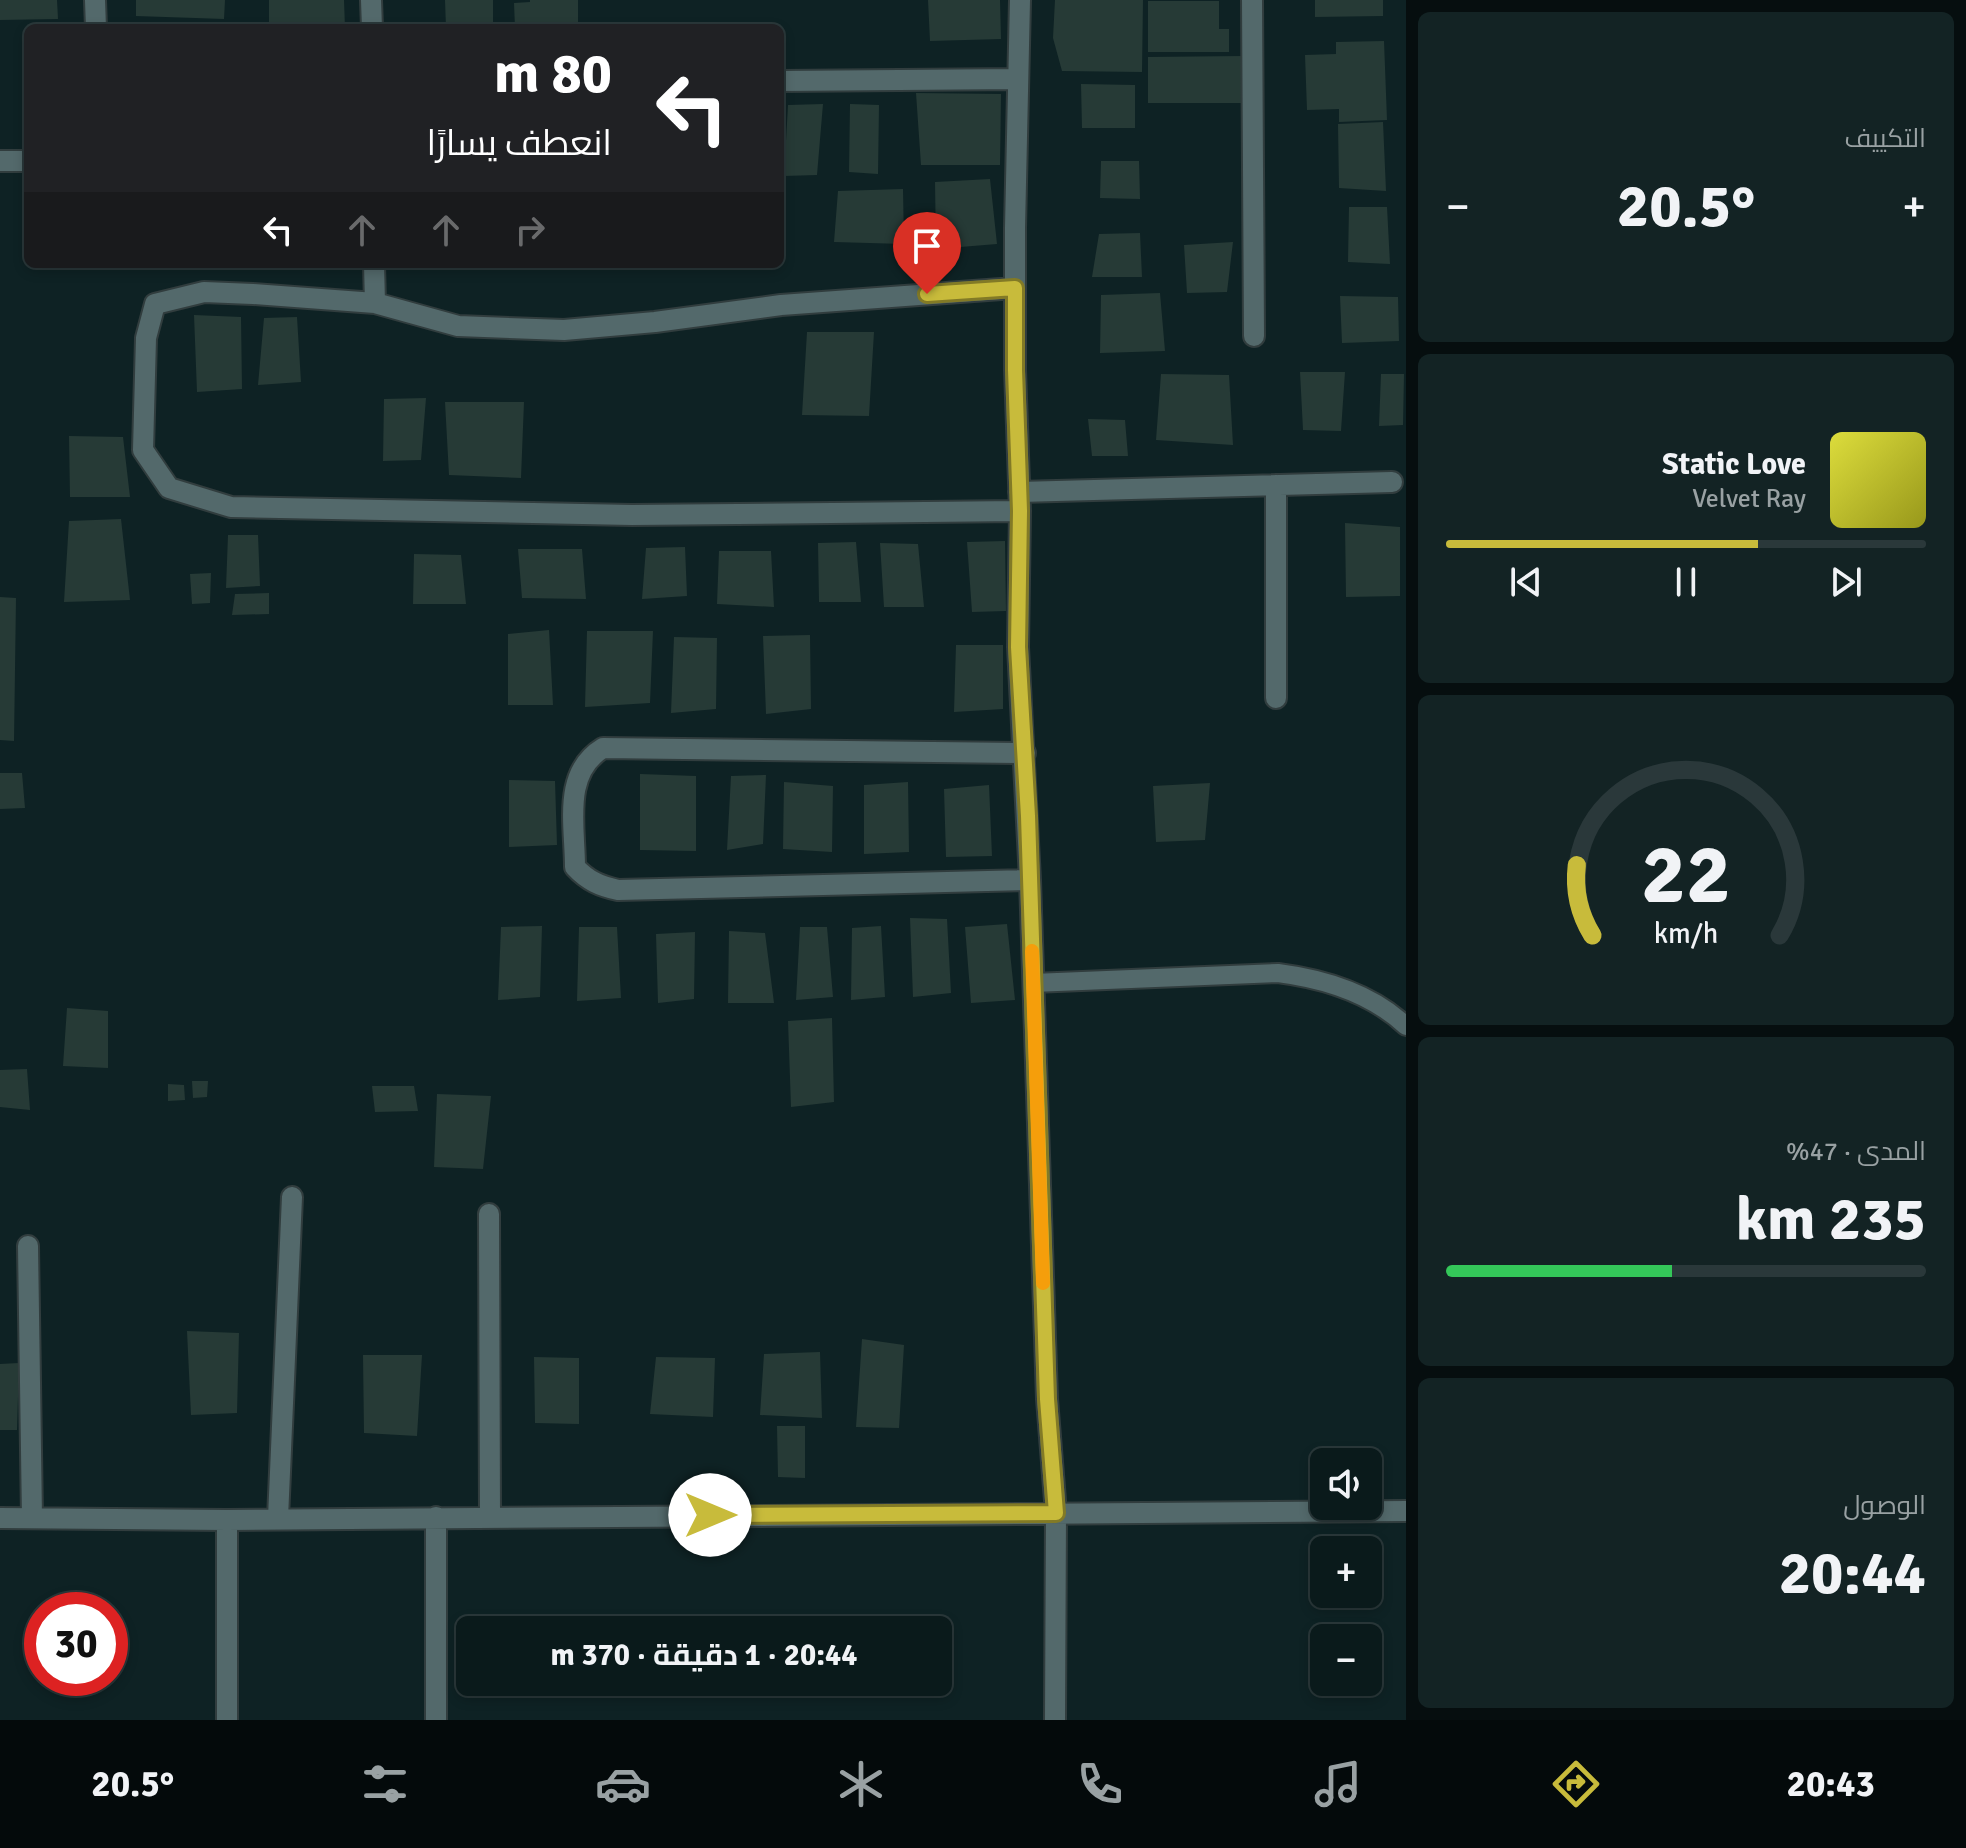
<!DOCTYPE html>
<html lang="ar">
<head>
<meta charset="utf-8">
<style>
	:root { --surface:#0a1a1b; --page:#132324; --text:#f1f3f6; --muted:#99a1a3; --line:#2a383a; --accent:#c8bb3b }
	body { margin:0; font-family:Signika,Cairo,sans-serif; background:var(--page); color:var(--text); direction:rtl; height:100vh; display:flex; flex-direction:column; font-size:30px; white-space:nowrap }
	* { box-sizing:border-box; margin:0 }
	p { font-size:26px; color:var(--muted) }
	.icon { flex:none; width:44px; height:44px; fill:none; stroke:currentColor; stroke-width:2; stroke-linecap:round; stroke-linejoin:round }
	.map { position:relative; flex:1; overflow:hidden; direction:ltr }
	.side { display:flex; flex-direction:column; gap:12px; padding:12px; background:#060e0f; width:560px }
	.side>* { flex:none }
	.top-card { position:absolute; left:24px; top:24px; width:760px; height:244px; border-radius:12px; box-shadow:0 4px 12px #0003,0 0 0 2px var(--line); direction:rtl; background:#202124; color:#fff; overflow:hidden }
	.tools { position:absolute; left:1310px; top:1448px; display:grid; gap:16px }
	.tools a { display:grid; place-items:center; width:72px; height:72px; border-radius:12px; background:var(--surface); box-shadow:0 4px 12px #0003,0 0 0 2px var(--line); font-size:40px }
	.speed { position:absolute; left:24px; top:1592px; display:flex; gap:16px; font-size:40px; font-weight:700; text-align:center }
	.speed>* { display:grid; place-content:center; width:104px; height:104px; border-radius:50%; background:var(--surface); box-shadow:0 4px 12px #0003,0 0 0 2px var(--line); line-height:1 }
	.speed .limit { border:12px solid #d22; background:#fff; color:#111 }
	.pin { position:absolute; display:grid; place-items:center; width:68px; height:68px; color:#fff; margin:-82px -34px; border-radius:50% 50% 50% 0; rotate:-45deg; box-shadow:0 0 8px #0007 }
	.pin .icon { rotate:45deg }
	.me { position:absolute; width:88px; margin:-44px; rotate:90deg; stroke-linejoin:round; filter:drop-shadow(0 0 6px #0008) }
	.turn { display:flex; align-items:center; gap:28px; height:168px; padding:0 40px; font-size:36px }
	.turn .icon { width:104px; height:104px; stroke-width:2.5 }
	.turn b { display:block; font-size:56px; line-height:68px }
	.lanes { display:flex; align-items:center; height:76px; padding:0 40px; background:#0003; justify-content:center; gap:40px; direction:ltr }
	.lanes .off { opacity:.35 }
	.big { font-size:60px; font-weight:700; line-height:1.1 }
	.side .card { flex:1; display:flex; flex-direction:column; justify-content:center; gap:12px; min-width:0; padding:0 28px; border-radius:12px; background:var(--page) }
	.side .dial { align-items:center; gap:0 }
	.dial svg { height:208px; overflow:visible; fill:none; stroke:var(--line); stroke-width:7; stroke-linecap:round; text-anchor:middle }
	.dial text { fill:var(--text); stroke:none }
	.song { display:flex; align-items:center; gap:24px }
	.cover { width:96px; height:96px; border-radius:12px; background:linear-gradient(135deg,hsl(60 70% 55%),hsl(60 70% 35%)) }
	.played { height:8px; border-radius:4px; background:linear-gradient(90deg,var(--accent) 65%,var(--line) 65%) }
	.keys { display:flex; justify-content:space-around; direction:ltr }
	.heat { display:flex; justify-content:space-between; align-items:center; font-size:44px; direction:ltr }
	.charge { height:12px; border-radius:6px; background:linear-gradient(90deg,#34c759 47%,var(--line) 0) }
	.trip { position:absolute; left:456px; top:1616px; width:496px; height:80px; border-radius:12px; background:var(--surface); box-shadow:0 4px 12px #0003,0 0 0 2px var(--line); font-weight:700; line-height:80px; text-align:center; direction:rtl }
	.dock { display:flex; height:128px; justify-content:space-around; align-items:center; background:#040a0b; color:var(--muted) }
	.dock .icon { width:56px; height:56px }
	.dock .active { color:var(--accent) }
	.dock b { font-size:36px; color:var(--text) }
	main { display:flex; flex:1; min-height:0 }
	.map>svg:first-child { display:block }
	.building { fill:#263a36 }
	.lines { fill:none; stroke-linecap:round; stroke-linejoin:round }
	.service-casing { stroke:#313d3e; stroke-width:22 }
	.minor-casing { stroke:#313d3e; stroke-width:24 }
	.service { stroke:#53696b; stroke-width:18 }
	.minor { stroke:#53696b; stroke-width:20 }
	.route-casing { stroke:#827a26; stroke-width:20 }
	.route { stroke:#c8bb3b; stroke-width:14 }
	.slow { stroke:#f59e0b; stroke-width:14 }
</style>
</head>
<body>
<main>
<section class="side">
<div class="card"><p>التكييف</p>
<div class="heat"><a>−</a><b class="big">20.5°</b><a>+</a></div>
</div>
<div class="card">
<div class="song"><i class="cover"></i><div><b>Static Love</b><p>Velvet Ray</p></div></div>
<div class="played"></div>
<div class="keys"><svg class="icon" aria-label="previous" viewBox="0 0 24 24"><path d="M18 5L8 12l10 7zM5 5v14"/></svg><svg class="icon" aria-label="pause" viewBox="0 0 24 24"><path d="M8 5v14M16 5v14"/></svg><svg class="icon" aria-label="next" viewBox="0 0 24 24"><path d="M6 5l10 7-10 7zM19 5v14"/></svg></div>
</div>
<div class="card dial"><svg viewBox="0 0 100 80">
<path d="M14 69A42 42 0 1 1 86 69"/>
<path d="M14 69A42 42 0 0 1 8 42" stroke="#c8bb3b"/>
<text x="50" y="56" font-size="32" font-weight="700">22</text>
<text x="50" y="72" font-size="11">km/h</text>
</svg></div>
<div class="card"><p>المدى · 47%</p><b class="big">235 km</b><div class="charge"></div></div>
<div class="card"><p>الوصول</p><b class="big">20:44</b></div>
</section>
<div class="map">
<svg width="1406" height="1720" viewBox="0 0 1406 1720">
	<rect width="100%" height="100%" fill="#0e2224"/>
	<path class="building" d="M0,0H57L58,19L0,20Z
		M136,0H225L224,19L136,16Z
		M269,0H344L345,28H269Z
		M445,0H493V28H446Z
		M530,0H578V28H515L514,3L530,2Z
		M928,0H1000L1001,39L930,41Z
		M1055,0H1143L1142,72L1062,71L1053,38Z
		M1315,0H1383V16L1315,17Z
		M1148,1H1219V29H1229V52H1148Z
		M1384,41L1387,120L1339,122V109L1307,110L1305,55L1336,54V42Z
		M1243,56V103H1148V57Z
		M1081,84L1135,85V128H1082Z
		M916,93L1001,94L1000,165H921Z
		M823,104L817,175L784,176L788,105Z
		M850,104L879,105L878,174L849,172Z
		M1383,122L1386,191L1339,188L1338,124Z
		M1101,161H1139L1140,199L1100,198Z
		M990,179L997,244L936,249L935,182Z
		M903,189L904,244L834,242L838,191Z
		M1349,207H1387L1390,264L1348,262Z
		M1140,233L1142,277H1092L1099,234Z
		M1233,242L1227,292L1187,293L1184,245Z
		M1160,293L1165,351L1100,353L1101,295Z
		M1340,296L1398,297L1399,341L1342,343Z
		M194,315L241,317L242,389L197,392Z
		M297,317L301,382L258,385L264,318Z
		M807,332H874L869,416L802,415Z
		M1300,372H1345L1341,431L1303,430Z
		M1161,374L1229,375L1233,445L1156,440Z
		M1381,374H1404L1403,425L1379,426Z
		M426,398L421,460L383,461L384,399Z
		M445,402H524L521,478L449,475Z
		M1088,419L1125,420L1128,456H1092Z
		M69,436L123,437L130,497H70Z
		M121,519L130,600L64,602L69,521Z
		M1345,523L1400,527V596L1346,597Z
		M228,535H258L260,586L226,588Z
		M1005,541L1006,611L972,612L967,542Z
		M856,542L861,602H819L818,543Z
		M880,543L918,544L924,607H884Z
		M685,547L687,596L642,599L646,548Z
		M518,549H582L586,599L522,598Z
		M719,551H771L774,607L717,604Z
		M414,554L461,555L466,604H413Z
		M211,573L210,603L192,604L190,574Z
		M269,593V614L232,615L235,594Z
		M0,597L16,598L14,741L0,740Z
		M549,630L553,705H508V634Z
		M587,631H653L650,703L585,707Z
		M810,635L811,709L766,714L763,636Z
		M674,637L717,638L716,709L671,713Z
		M956,645H1003V709L954,712Z
		M0,773H22L25,808L0,809Z
		M640,774L696,776V851L640,850Z
		M766,775L763,844L727,850L731,776Z
		M509,780L555,781L557,845L509,847Z
		M784,782L833,786L832,852L783,849Z
		M908,782L909,852L864,854V785Z
		M1210,783L1205,840L1156,842L1153,786Z
		M989,785L992,856L946,857L944,789Z
		M910,918L947,919L951,993L913,997Z
		M1007,924L1015,1000L971,1003L965,927Z
		M542,926L540,997L498,1000L501,927Z
		M881,926L885,997L851,1000L852,928Z
		M579,927H617L621,998L577,1001Z
		M800,927H827L833,997L796,1000Z
		M729,931L765,933L774,1003H728Z
		M695,932L694,999L658,1003L656,934Z
		M67,1008L108,1011V1068L63,1066Z
		M832,1018L834,1102L791,1107L788,1021Z
		M27,1069L30,1110L0,1107V1070Z
		M192,1081H208L207,1097L193,1098Z
		M168,1084L184,1085L185,1100L168,1101Z
		M372,1086H414L418,1111L375,1112Z
		M437,1094L491,1096L483,1169L434,1167Z
		M187,1331L239,1333L237,1413L191,1415Z
		M862,1339L904,1345L899,1428L856,1427Z
		M820,1352L822,1418L760,1415L764,1354Z
		M363,1355H422L417,1436L364,1433Z
		M534,1357L579,1358V1424L535,1423Z
		M656,1357L715,1358L713,1417L650,1414Z
		M19,1363L17,1430H0V1364Z
		M777,1426H805V1478L778,1477Z"/>
	<g class="lines">
		<g class="service-casing">
			<path id="service" d="M1033,983L1278,973C1325,979 1371,993 1406,1026"/>
		</g>
		<g class="minor-casing">
			<path id="minor" d="M95,0L96,28
				M371,0L372,28
				M1020,0L1015,228V370L1020,511L1018,647L1030,880L1047,1399L1056,1513L1055,1720
				M1252,0L1254,336
				M780,81L1018,79
				M0,161H28
				M374,264L375,303
				M1015,288L781,305L655,322L564,330L458,326L375,303L253,294L204,292L155,304L146,338L143,450L169,488L231,507L632,515L1020,511
				M1276,485V698
				M1019,492L1392,482
				M1025,753L603,748C562,773 575,825 575,867C588,881 600,886 618,890L1030,880
				M489,1214L490,1516
				M28,1246L32,1518
				M436,1517V1720
				M0,1518L227,1520L1406,1511
				M278,1518L292,1197
				M227,1720V1520"/>
		</g>
		<use href="#service" class="service"/>
		<use href="#minor" class="minor"/>
	</g>
	<g class="lines">
		<g class="route-casing">
			<path id="route" d="M710,1515L1056,1513L1047,1399L1028,816L1018,647L1020,511L1015,370V288L927,294"/>
		</g>
		<use href="#route" class="route"/>
		<path class="slow" d="M1032,951L1043,1283"/>
	</g>
</svg>
<div class="tools">
<a><svg class="icon" aria-label="sound" viewBox="0 0 24 24"><path d="M4 9h4l5-4v14l-5-4H4zM17 9q2 3 0 6"/></svg></a>
<a>+</a>
<a>−</a>
</div>
<div class="speed"><div class="limit">30</div></div>
<div class="pin" style="left:927px;top:294px;background:#d93025"><svg class="icon" aria-label="arrive" viewBox="0 0 24 24"><path d="M6 21V4h12l-3 4 3 4H6"/></svg></div>
<svg class="me" style="left:710px;top:1515px" viewBox="-20 -20 40 40"><circle r="19" fill="#fff"/><path d="M0-13L10 11 0 6-10 11z" fill="#c8bb3b"/></svg>
<div class="trip">20:44 · 1 دقيقة · 370 m</div>
<div class="top-card">
<div class="turn"><svg class="icon" aria-label="left" viewBox="0 0 24 24"><path d="M17 20v-9H6M10 6l-5 5 5 5"/></svg><div><b>80 m</b>انعطف يسارًا</div></div>
<div class="lanes"><svg class="icon" aria-label="left" viewBox="0 0 24 24"><path d="M17 20v-9H6M10 6l-5 5 5 5"/></svg><svg class="icon off" aria-label="ahead" viewBox="0 0 24 24"><path d="M12 20V5M6 11l6-6 6 6"/></svg><svg class="icon off" aria-label="ahead" viewBox="0 0 24 24"><path d="M12 20V5M6 11l6-6 6 6"/></svg><svg class="icon off" aria-label="right" viewBox="0 0 24 24"><path d="M7 20v-9h11M14 6l5 5-5 5"/></svg></div>
</div>
</div>
</main>
<nav class="dock">
<b>20:43</b>
<svg class="icon active" aria-label="directions" viewBox="0 0 24 24"><path d="M12 3l9 9-9 9-9-9zM9 14v-3h6M13 9l2 2-2 2"/></svg>
<svg class="icon" aria-label="music" viewBox="0 0 24 24"><path d="M9 18V5l10-2v13"/><circle cx="6" cy="18" r="3"/><circle cx="16" cy="16" r="3"/></svg>
<svg class="icon" aria-label="phone" viewBox="0 0 24 24"><path d="M5 4h4l2 5-3 2q2 4 5 5l2-3 5 2v4C11 20 4 13 5 4z"/></svg>
<svg class="icon" aria-label="climate" viewBox="0 0 24 24"><path d="M12 3v18M4 7l16 10M4 17L20 7"/></svg>
<svg class="icon" aria-label="car" viewBox="0 0 24 24"><path d="M5 17H2v-5l4-1 3-4h7l3 4 3 1v5h-3M9 17h6M6 11h13"/><circle cx="7" cy="17" r="2"/><circle cx="17" cy="17" r="2"/></svg>
<svg class="icon" aria-label="filters" viewBox="0 0 24 24"><path d="M4 7h16M4 17h16"/><circle cx="9" cy="7" r="2"/><circle cx="15" cy="17" r="2"/></svg>
<b>20.5°</b>
</nav>
</body>
</html>
